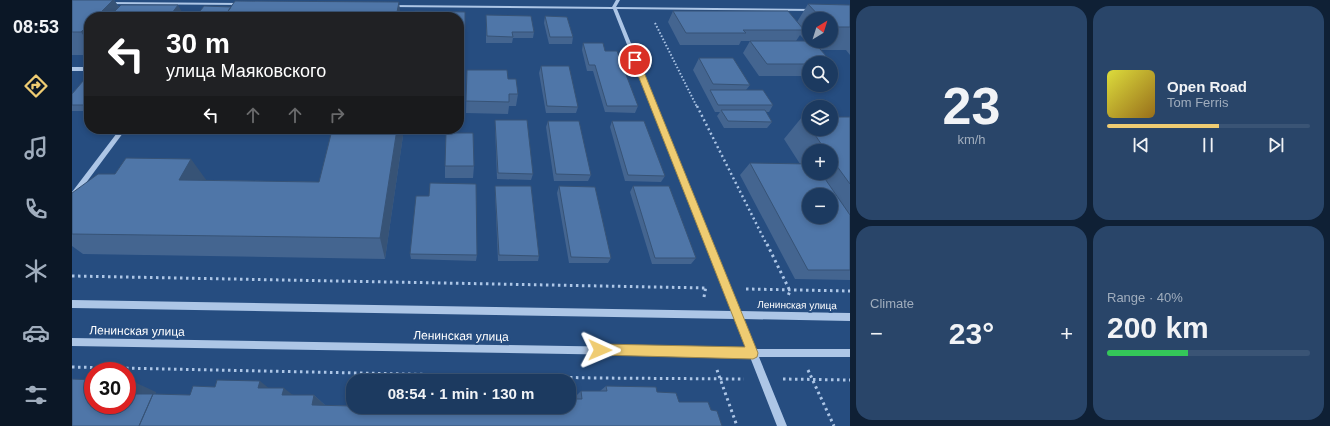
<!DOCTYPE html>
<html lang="en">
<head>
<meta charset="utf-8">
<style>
	:root { --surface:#1c3a60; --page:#294569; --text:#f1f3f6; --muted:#a0adbd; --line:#3a5475; --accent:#efcc72 }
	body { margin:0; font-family:Arial,sans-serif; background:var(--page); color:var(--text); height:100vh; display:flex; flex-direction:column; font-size:15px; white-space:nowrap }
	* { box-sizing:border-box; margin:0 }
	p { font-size:13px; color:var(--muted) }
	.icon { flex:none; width:22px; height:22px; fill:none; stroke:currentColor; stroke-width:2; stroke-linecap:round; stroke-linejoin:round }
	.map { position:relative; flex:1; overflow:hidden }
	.details { display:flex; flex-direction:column; gap:6px; padding:6px; background:#0f2035; width:480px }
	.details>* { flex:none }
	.hud { position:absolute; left:12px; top:12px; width:380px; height:122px; border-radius:16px; box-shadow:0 2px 6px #0003,0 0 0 1px var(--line); background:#202124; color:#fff; overflow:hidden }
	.needle { width:26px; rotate:38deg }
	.buttons { position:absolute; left:730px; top:12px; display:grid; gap:8px }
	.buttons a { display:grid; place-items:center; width:36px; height:36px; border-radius:50%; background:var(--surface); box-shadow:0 2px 6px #0003,0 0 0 1px var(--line); font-size:20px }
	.speed { position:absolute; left:12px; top:362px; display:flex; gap:8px; font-size:20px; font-weight:700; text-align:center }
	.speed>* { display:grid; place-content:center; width:52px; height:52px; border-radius:50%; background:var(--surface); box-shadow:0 2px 6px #0003,0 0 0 1px var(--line); line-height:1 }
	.speed .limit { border:6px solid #d22; background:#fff; color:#111 }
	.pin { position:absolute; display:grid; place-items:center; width:34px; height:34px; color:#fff; margin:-17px; border:2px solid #fff; border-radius:50%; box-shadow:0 1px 4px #0007 }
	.me { position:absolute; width:44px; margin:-22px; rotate:91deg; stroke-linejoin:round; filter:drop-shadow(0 0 3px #0008) }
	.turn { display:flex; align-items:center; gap:14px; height:84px; padding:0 16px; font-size:18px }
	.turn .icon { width:52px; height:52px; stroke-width:2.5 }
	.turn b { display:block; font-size:28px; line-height:34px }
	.lanes { display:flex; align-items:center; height:38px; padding:0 16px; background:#0003; justify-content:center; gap:20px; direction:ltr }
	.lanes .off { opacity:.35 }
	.big { font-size:30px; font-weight:700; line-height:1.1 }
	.details .widget { flex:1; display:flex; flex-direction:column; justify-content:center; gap:6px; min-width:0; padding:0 14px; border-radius:16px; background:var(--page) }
	.details .dial { align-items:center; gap:0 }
	.dial b { font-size:52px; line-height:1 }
	.song { display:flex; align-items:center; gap:12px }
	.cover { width:48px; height:48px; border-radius:6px; background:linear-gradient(135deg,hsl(60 70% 55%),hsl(40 70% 35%)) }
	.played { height:4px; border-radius:2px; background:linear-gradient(90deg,var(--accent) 55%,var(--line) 55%) }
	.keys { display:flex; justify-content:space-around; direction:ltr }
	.heat { display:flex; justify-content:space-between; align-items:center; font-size:22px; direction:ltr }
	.charge { height:6px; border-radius:3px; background:linear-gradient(90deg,#34c759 40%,var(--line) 0) }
	.details .tiles { flex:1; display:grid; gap:6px; grid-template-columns:repeat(2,1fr) }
	.trip { position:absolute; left:274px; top:374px; width:230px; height:40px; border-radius:16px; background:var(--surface); box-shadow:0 2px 6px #0003,0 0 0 1px var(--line); font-weight:700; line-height:40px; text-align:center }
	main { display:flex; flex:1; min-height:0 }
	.tab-bar { display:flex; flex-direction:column; width:72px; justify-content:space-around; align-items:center; background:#0b1726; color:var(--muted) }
	.tab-bar .icon { width:28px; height:28px }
	.tab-bar .on { color:var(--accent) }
	.tab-bar b { font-size:18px; color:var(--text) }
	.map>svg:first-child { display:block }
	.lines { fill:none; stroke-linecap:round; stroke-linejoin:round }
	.path-far2 { stroke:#adc6e6; stroke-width:2; stroke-dasharray:1.5 2; stroke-linecap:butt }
	.path-far1 { stroke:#adc6e6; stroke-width:2.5; stroke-dasharray:2 3; stroke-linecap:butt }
	.path { stroke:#adc6e6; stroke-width:3; stroke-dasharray:2.5 3.5; stroke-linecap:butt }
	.minor { fill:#adc6e6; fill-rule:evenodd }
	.wall { fill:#446590; fill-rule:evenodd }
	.shaded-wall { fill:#375376 }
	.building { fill:#4f76a8; stroke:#375376; fill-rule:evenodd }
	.route { fill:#efcc72; stroke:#9b854a }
	.labels { text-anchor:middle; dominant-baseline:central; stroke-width:4; stroke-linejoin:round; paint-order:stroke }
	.street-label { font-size:10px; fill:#fff; stroke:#264d80 }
	.near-street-label { font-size:12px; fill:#fff; stroke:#264d80 }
</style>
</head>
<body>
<main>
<nav class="tab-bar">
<b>08:53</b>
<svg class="icon on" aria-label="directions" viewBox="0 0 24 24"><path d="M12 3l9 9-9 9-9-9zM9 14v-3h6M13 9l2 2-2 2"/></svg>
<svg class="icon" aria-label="music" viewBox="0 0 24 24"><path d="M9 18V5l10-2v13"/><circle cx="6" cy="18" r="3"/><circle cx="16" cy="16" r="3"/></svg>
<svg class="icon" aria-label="phone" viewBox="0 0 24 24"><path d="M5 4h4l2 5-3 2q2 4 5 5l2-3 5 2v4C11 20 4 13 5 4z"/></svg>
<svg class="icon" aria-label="climate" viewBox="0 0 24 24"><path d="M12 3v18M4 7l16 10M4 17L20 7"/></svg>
<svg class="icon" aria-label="car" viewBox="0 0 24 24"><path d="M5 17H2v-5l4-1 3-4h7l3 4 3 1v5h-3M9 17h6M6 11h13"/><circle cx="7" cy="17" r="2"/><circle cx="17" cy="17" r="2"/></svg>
<svg class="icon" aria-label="filters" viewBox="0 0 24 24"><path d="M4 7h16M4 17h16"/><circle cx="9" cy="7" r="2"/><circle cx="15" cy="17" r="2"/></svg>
</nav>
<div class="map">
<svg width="778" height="426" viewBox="0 0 778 426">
	<rect width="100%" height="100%" fill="#264d80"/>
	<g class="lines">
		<path class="path-far2" d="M583,23L625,107"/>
		<path class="path-far1" d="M625,106L695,245"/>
		<path class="path" d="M695,244L718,291L715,298
			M0,276L635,288
			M674,289L778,291
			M632,297L634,286
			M0,367L523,378L672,379
			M645,370L665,426
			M736,370L762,426
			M711,379L778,380"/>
		<path class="minor" d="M544,0H548L544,7L742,9L744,10L742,11L545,9L668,311L778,313V321L671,319L683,349H778V357H687L715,426H705L678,357L0,346V338L675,349L663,319L0,308V300L660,311L541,9L318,7L316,6L318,5L540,7Z
			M34,2L170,3L172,4L170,5L36,4H34Z
			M0,67H11L14,69L11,71H0Z
			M48,129H54L2,199L0,200V192Z"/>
	</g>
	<path class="wall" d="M0,0H42L47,7L17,17V55H0Z
		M736,4L778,5V55L774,50H749L761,64L759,67V63H737V76H687L671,53L678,41H691H669L667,45H608L596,22L601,11L725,22ZM737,19H759V41H737ZM728,35L734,41H724Z
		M393,12V41H387V17Z
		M125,15L329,17H126Z
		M414,15L462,32L461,38H441L440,43H414Z
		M473,16L501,37L500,44H477L472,23Z
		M511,43L533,51L566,106L563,113L533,112L521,71H515L510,50Z
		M627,58L678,85L674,90L701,105L697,112H694L700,122L695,128H652L645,116L648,112H643L621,70Z
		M469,66L506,107L504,113H474L467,73Z
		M395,70L436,79L446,94L444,106H437L436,114L394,113Z
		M17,74V111H0V105Z
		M730,117H737V129H759L778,117V280L723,279L668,175L678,163L728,164L712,139ZM737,151H759V173H737Z
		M423,120L461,174L459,180L425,179L423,126Z
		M476,121L519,175L516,181H482L474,127Z
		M540,121L593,176L589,182L553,181L538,127Z
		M332,129L313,259L11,254L0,246V193L43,174L135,180L247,182Z
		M373,166H402L401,178H373Z
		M423,186L467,256L466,261H426L423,192Z
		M487,186L539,258L536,263H497L485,193Z
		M561,186L624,258L619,264H580L558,192Z
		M357,196L405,255L404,261L339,259L338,254Z
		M534,386L585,392L607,402L639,410L0,426L84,392L83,394L118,395L143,387L197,388L221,395H242L253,405L468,409L470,407H497L501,399L509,391H528Z"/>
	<path class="shaded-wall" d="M41,0H42L54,17H24Z
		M327,2L329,17H324Z
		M106,5L113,17H97Z
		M17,24V43L9,32Z
		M325,129H332L313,259L308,238Z
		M119,159L135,181L107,180Z
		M58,380L84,392L83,395H55V386Z
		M188,381L204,394L186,388Z
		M212,388L227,400L210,395Z
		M242,395L255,407L240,405Z"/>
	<path class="building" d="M0,0H41L24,17H17V24L9,32H0Z
		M163,1L327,2L324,17H152Z
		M736,4L778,5V27H759V19H750Z
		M49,5H106L97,17H37Z
		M132,6L159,7L152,17H136L137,15H125Z
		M343,11L393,12V29H387V17H342Z
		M601,11H716L732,30H671L674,33H614Z
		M414,15L459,16L462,32H440L441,37L415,36Z
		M473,16L495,17L501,37H478Z
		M678,41H741L761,64H759V63H737V64H695Z
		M511,43H531L533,51H545L566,106H535L523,65H517Z
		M627,58H661L678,85L641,84Z
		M469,66H497L506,107L475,106Z
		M395,70H435L436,79H444L446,94H437V102L394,101Z
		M17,74V105H0V94Z
		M638,90H691L701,105H646Z
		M649,110H693L700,122L656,121Z
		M730,117H737V127Z
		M759,117H778V184L759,158V151H754L739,129H759Z
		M423,120H455L461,174L426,173Z
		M476,121H507L519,175L484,174Z
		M540,121H572L593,176L556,175Z
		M260,129H325L308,238L0,234V193L26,174H43L54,158L119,159L107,180L247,182L260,130Z
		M374,133H401L402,166H373Z
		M678,163L737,164V173H749L778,215V270H736ZM737,195H759V217H737Z
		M358,183L404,184L405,255L338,254L344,196H357Z
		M423,186H459L467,256L427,255Z
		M487,186L523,187L539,258L499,257Z
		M561,186H597L624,258H583Z
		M0,379L21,380V405H55V394H81L67,426H0Z
		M55,380H58L55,386Z
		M145,380L188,381L186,388H212L210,395H242L240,405L280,406L281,400V407H443V408L476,409L475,407H497V399H510L509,391H535L534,386L584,387L585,392L604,393L607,402H636L639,410L645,411L650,426H67L81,394L118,395L121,386L143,387Z"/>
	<path class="route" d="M561,59L567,60L686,353L685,357L681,359L528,355L523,354L522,350L523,346L528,344L673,347L560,60Z"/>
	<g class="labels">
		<g class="street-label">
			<text transform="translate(725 305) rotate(1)">Ленинская улица</text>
		</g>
		<g class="near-street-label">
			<text transform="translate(65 331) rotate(1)">Ленинская улица</text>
			<text transform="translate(389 336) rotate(1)">Ленинская улица</text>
		</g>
	</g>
</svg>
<div class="buttons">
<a><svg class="needle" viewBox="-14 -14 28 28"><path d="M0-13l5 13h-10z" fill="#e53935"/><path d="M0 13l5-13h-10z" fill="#a0adbd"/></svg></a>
<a><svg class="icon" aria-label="search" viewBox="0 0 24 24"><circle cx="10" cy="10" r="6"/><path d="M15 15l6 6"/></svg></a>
<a><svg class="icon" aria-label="layers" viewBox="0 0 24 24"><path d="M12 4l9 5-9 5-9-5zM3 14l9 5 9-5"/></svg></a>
<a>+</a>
<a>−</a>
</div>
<div class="speed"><div class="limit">30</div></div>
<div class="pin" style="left:563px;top:60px;background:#d93025"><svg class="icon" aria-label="arrive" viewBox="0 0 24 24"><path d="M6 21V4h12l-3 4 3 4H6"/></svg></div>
<svg class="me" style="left:528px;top:350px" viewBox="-20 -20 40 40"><path d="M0-17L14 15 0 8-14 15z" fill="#efcc72" stroke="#fff" stroke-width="4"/></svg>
<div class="trip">08:54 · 1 min · 130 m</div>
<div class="hud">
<div class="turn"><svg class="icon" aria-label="left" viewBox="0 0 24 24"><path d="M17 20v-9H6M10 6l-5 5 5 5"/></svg><div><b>30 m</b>улица Маяковского</div></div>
<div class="lanes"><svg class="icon" aria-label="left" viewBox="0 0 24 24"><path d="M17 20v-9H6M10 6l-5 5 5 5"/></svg><svg class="icon off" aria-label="ahead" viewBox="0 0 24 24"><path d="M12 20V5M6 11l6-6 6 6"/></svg><svg class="icon off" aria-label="ahead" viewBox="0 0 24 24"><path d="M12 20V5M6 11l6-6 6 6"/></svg><svg class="icon off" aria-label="right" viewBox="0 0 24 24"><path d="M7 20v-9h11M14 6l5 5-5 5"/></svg></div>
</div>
</div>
<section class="details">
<div class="tiles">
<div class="widget dial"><b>23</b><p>km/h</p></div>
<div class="widget">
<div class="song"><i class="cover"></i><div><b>Open Road</b><p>Tom Ferris</p></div></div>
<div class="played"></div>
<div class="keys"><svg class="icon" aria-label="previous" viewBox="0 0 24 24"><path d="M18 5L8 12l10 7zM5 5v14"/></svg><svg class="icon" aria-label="pause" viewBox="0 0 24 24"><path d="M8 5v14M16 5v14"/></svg><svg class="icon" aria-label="next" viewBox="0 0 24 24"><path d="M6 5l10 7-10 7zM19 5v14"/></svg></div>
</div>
<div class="widget"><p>Climate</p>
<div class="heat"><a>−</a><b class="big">23°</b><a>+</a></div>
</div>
<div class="widget"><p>Range · 40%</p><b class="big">200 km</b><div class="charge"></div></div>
</div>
</section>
</main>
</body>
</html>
